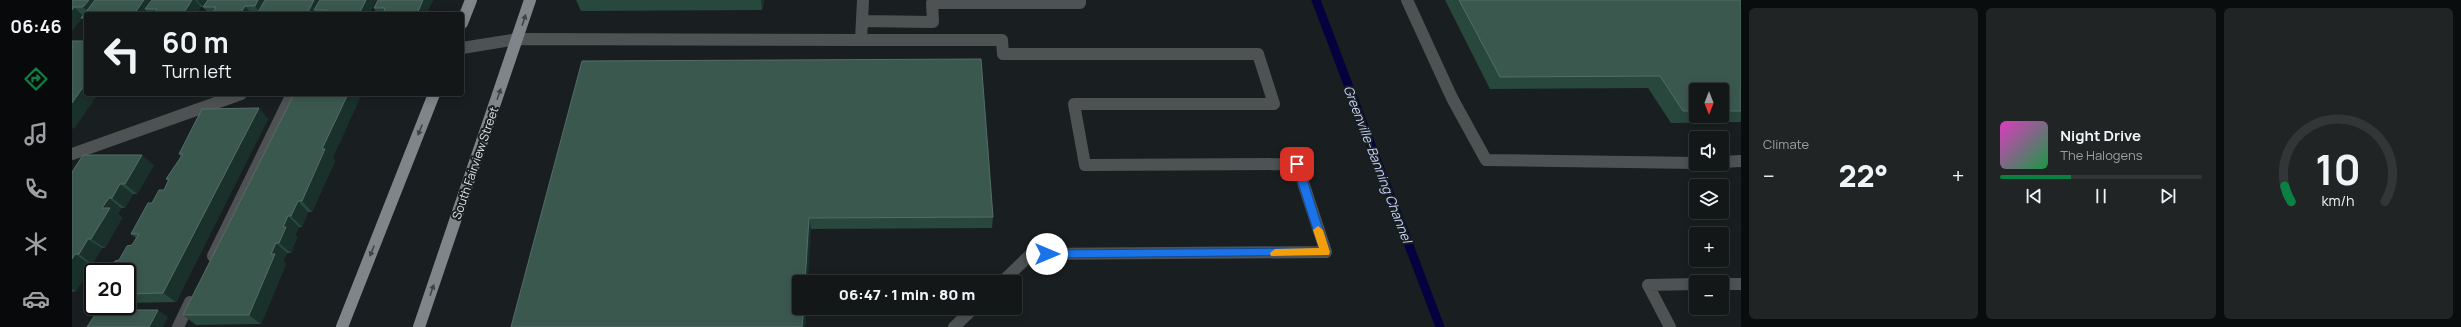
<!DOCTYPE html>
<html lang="en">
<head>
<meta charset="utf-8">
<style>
	:root { --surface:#131718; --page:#202425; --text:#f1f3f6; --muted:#9d9fa2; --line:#323637; --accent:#0b8043 }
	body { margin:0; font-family:Manrope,sans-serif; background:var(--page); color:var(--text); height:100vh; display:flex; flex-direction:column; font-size:15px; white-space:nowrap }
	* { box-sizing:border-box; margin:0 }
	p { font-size:13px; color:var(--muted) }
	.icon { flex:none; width:22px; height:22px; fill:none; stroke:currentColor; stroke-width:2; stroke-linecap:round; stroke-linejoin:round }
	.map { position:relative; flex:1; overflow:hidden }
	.panel { display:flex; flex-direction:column; gap:8px; padding:8px; background:#0a0d0d; width:720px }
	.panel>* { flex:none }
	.hud { position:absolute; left:12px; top:12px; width:380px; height:84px; border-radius:4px; box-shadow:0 2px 10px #0003,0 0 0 1px var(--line); background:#131718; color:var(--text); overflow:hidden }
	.needle { width:26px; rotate:180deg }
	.buttons { position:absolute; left:1617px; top:83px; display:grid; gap:8px }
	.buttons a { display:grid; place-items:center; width:40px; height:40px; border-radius:4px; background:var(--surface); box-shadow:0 2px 10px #0003,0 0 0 1px var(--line); font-size:20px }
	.speed { position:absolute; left:12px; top:263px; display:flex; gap:8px; font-size:20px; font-weight:700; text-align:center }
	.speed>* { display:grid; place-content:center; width:52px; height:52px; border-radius:50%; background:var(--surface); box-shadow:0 2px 10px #0003,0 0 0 1px var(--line); line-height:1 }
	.speed .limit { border:2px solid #111; border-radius:6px; background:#fff; color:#111 }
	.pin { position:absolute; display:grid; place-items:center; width:34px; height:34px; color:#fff; margin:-17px; border-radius:8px; box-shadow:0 2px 6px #0006 }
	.me { position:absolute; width:44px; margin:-22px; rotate:90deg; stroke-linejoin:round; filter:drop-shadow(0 0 3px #0008) }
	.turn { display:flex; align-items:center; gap:14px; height:84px; padding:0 12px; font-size:18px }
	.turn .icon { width:52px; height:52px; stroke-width:2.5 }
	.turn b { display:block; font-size:28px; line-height:34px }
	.big { font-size:30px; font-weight:800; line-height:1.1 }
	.panel .tile { flex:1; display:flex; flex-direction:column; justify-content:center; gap:6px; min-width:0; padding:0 14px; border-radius:6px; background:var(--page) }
	.panel .dial { align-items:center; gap:0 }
	.dial svg { height:104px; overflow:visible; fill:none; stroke:var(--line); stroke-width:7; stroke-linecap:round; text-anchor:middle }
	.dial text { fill:var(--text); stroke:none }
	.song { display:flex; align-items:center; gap:12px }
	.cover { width:48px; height:48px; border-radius:6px; background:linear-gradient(135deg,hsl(310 70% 55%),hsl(140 70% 35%)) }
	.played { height:4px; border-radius:2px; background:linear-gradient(90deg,var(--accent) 35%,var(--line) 35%) }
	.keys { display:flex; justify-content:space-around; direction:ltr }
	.heat { display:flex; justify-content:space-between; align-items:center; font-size:22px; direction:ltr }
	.panel .tiles { flex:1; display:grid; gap:8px; grid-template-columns:repeat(3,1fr) }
	.trip { position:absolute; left:720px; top:275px; width:230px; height:40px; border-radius:4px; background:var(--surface); box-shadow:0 2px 10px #0003,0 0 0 1px var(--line); font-weight:800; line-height:40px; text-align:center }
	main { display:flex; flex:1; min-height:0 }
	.tabs { display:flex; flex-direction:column; width:72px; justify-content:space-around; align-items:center; background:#08090a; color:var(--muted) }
	.tabs .icon { width:28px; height:28px }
	.tabs .on { color:var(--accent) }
	.tabs b { font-size:18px; color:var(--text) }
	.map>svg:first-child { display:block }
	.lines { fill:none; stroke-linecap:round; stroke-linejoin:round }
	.stream { stroke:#07003e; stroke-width:9 }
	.minor { stroke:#4f5253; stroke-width:12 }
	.major { stroke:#808589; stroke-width:12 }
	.wall { fill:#28473d; fill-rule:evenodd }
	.shaded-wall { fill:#1a302a }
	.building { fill:#3b584f; stroke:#546d66 }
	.oneway { fill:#3d4345 }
	.route { fill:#1a73e8; stroke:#114b97 }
	.slow { fill:#f59e0b }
	.labels { text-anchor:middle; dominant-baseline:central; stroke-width:4; stroke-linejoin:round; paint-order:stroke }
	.street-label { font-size:12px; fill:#dce0e1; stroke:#191f20 }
	.water-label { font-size:13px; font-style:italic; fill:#c7d3fb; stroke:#191f20 }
</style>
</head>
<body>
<main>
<nav class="tabs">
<b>06:46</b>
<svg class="icon on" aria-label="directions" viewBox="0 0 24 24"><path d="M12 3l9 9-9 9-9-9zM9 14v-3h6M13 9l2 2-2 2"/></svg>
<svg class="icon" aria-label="music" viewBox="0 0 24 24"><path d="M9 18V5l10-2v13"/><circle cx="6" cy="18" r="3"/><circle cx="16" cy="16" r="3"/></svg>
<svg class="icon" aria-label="phone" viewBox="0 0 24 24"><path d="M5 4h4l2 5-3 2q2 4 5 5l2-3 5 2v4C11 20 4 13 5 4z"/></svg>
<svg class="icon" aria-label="climate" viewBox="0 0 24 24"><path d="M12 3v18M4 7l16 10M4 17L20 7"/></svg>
<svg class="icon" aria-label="car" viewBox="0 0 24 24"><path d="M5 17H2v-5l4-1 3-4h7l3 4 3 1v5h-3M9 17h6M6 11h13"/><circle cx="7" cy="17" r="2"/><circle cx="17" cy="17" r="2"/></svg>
</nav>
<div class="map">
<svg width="1669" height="327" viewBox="0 0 1669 327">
	<rect width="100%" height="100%" fill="#191f20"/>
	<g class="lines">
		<path class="stream" d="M1244,0L1368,327"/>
		<path class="minor" d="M1335,0L1380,98L1414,160L1624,163
			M790,21L861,22L860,3H1008V0
			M789,40H930L931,54H1186L1202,104H1002L1013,165L1225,164L1254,252L959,254L930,282
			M390,48L446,39L789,40L791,0
			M0,154L169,94
			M1650,162L1669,161
			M141,256L220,94
			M1650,284H1669
			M106,327L118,302
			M882,327L902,308
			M1598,327L1576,285L1624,284"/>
		<path class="major" d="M390,23L399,0
			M270,327L362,94
			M347,327L458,0"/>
	</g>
	<path class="wall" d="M0,0H135L131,7H129L124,14H14V22L10,18L0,30Z
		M136,0H304L297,14H137L131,7Z
		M361,0L354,14H305L302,8Z
		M504,0H692L690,10L509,11Z
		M1373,0H1669V122L1599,123L1576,88L1418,89ZM1624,90H1650V116H1624Z
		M510,61L921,217L920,228L739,229L727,308H734L733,327Z
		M196,119L104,302L55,303V272L47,260L60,245L64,238L59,234L80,203L92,190L96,181L94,179L109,157L107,154Z
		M261,158L263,161L240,212H236L230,227H227L223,235L225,237L219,253H215L211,261L214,264L189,324L124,325L111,315Z
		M82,165L65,194H61L53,208H49L46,214L50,218L33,248H30L20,264H17L11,273L14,275L4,291L0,292V172Z"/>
	<path class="shaded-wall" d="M17,0H32L18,14L11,7Z
		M72,0H87L73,9L77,14H62Z
		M120,0H123L129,7L124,14H111Z
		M125,0H135L131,7Z
		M186,0H199L189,14L183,6Z
		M242,0H253L242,10L245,14H235Z
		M294,0H304L297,14H287Z
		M351,0H361L354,14H345Z
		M689,0H692L690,10Z
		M173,6L180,14H168Z
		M2,7L11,16L0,30V10Z
		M14,83V94H26L2,129L0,128V103Z
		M276,94H290L261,158L263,161L240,212L230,201L250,149Z
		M187,108L196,119L104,302L91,293Z
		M70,155L82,165L65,194L53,184Z
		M48,184L61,194L53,208L40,198Z
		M37,198L49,208L46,214L50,218L33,248L19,239L30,208Z
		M226,201L236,212L230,227L219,216Z
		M216,216L227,227L223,235L225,237L219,253L207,243L211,227Z
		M737,218L739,229L736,282H733Z
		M16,239L30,248L20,264L7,254Z
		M204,243L215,253L211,261L214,264L189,324L177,315L199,254Z
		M3,254L17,264L11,273L14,275L4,291L0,289V259Z
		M732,308H734L733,327H730Z
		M86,310L96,317L91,327H77Z"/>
	<path class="building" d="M0,0H17L11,7H2L0,10Z
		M23,0H72L62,14H14V18H9Z
		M80,0H120L111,14H96L97,13H83L85,9H73Z
		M136,0H186L183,6H173L168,14H140L144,7H131Z
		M193,0H242L235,14H185Z
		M248,0H294L287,14H253L255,10H242Z
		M306,0H351L345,14H311L313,8H302Z
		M1387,0H1669V111H1650V90H1624V111H1611L1588,76L1428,77Z
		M0,41H14V83L0,103Z
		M909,59L921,217L737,218L733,282H727V308H732L730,327H439L510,61Z
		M222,94H276L250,149H253L230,201H226L219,216H216L211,227H214L207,243H204L199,254H203L177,315H111Z
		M187,108L91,293L55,294V272H37L43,261L47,260L55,246L60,245L67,234H59L76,203H80L87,190H92L97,179H94L111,154H107L130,109Z
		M11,155H70L53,184H48L40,198H37L30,208H38L19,239H16L7,254H3L0,259V172Z
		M26,310H86L77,327H15Z"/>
	<defs><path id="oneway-solid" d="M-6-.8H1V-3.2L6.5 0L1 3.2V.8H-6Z"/></defs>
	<g class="oneway">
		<use href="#oneway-solid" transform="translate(452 20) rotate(-72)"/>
		<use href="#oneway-solid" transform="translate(427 94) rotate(-71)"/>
		<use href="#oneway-solid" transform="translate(348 130) rotate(112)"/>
		<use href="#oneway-solid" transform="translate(300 251) rotate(112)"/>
		<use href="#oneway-solid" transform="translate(360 290) rotate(-71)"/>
	</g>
	<path class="route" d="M1225,160L1230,164L1258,252L1257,255L975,258L970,254L975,250L1247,248L1220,164Z"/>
	<path class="slow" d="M1246,226L1251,230L1258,252L1257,255L1199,256L1198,253L1203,249L1247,248L1241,230Z"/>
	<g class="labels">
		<g class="street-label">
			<text transform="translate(403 163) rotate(-71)">South Fairview Street</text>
		</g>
		<g class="water-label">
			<text transform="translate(1306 164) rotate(69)">Greenville-Banning Channel</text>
		</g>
	</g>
</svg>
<div class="buttons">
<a><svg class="needle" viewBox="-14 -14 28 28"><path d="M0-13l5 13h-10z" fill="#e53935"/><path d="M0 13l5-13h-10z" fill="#9d9fa2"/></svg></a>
<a><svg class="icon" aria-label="sound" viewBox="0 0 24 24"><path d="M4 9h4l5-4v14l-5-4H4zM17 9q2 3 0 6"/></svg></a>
<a><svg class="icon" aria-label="layers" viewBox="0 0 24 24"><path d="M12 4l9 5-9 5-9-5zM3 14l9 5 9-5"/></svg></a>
<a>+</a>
<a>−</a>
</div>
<div class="speed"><div class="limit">20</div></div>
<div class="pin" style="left:1225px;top:164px;background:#d93025"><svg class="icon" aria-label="arrive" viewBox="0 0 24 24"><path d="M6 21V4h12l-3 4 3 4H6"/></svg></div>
<svg class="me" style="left:975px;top:254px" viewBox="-20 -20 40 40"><circle r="19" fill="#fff"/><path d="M0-13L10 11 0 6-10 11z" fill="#1a73e8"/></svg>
<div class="trip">06:47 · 1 min · 80 m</div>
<div class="hud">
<div class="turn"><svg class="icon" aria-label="left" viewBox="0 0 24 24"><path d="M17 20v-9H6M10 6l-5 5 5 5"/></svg><div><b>60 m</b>Turn left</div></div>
</div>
</div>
<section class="panel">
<div class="tiles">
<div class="tile"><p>Climate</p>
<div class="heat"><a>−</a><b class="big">22°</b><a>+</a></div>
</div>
<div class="tile">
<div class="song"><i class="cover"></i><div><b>Night Drive</b><p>The Halogens</p></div></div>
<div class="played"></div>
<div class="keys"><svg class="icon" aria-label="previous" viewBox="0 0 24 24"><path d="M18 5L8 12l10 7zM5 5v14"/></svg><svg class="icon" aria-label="pause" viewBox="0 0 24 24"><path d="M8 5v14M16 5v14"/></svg><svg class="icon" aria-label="next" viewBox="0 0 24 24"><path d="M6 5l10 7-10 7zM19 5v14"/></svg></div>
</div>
<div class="tile dial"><svg viewBox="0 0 100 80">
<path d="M14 69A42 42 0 1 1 86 69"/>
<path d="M14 69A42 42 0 0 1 9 57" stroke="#0b8043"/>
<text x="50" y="56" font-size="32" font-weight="700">10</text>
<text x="50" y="72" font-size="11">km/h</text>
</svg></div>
</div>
</section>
</main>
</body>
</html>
